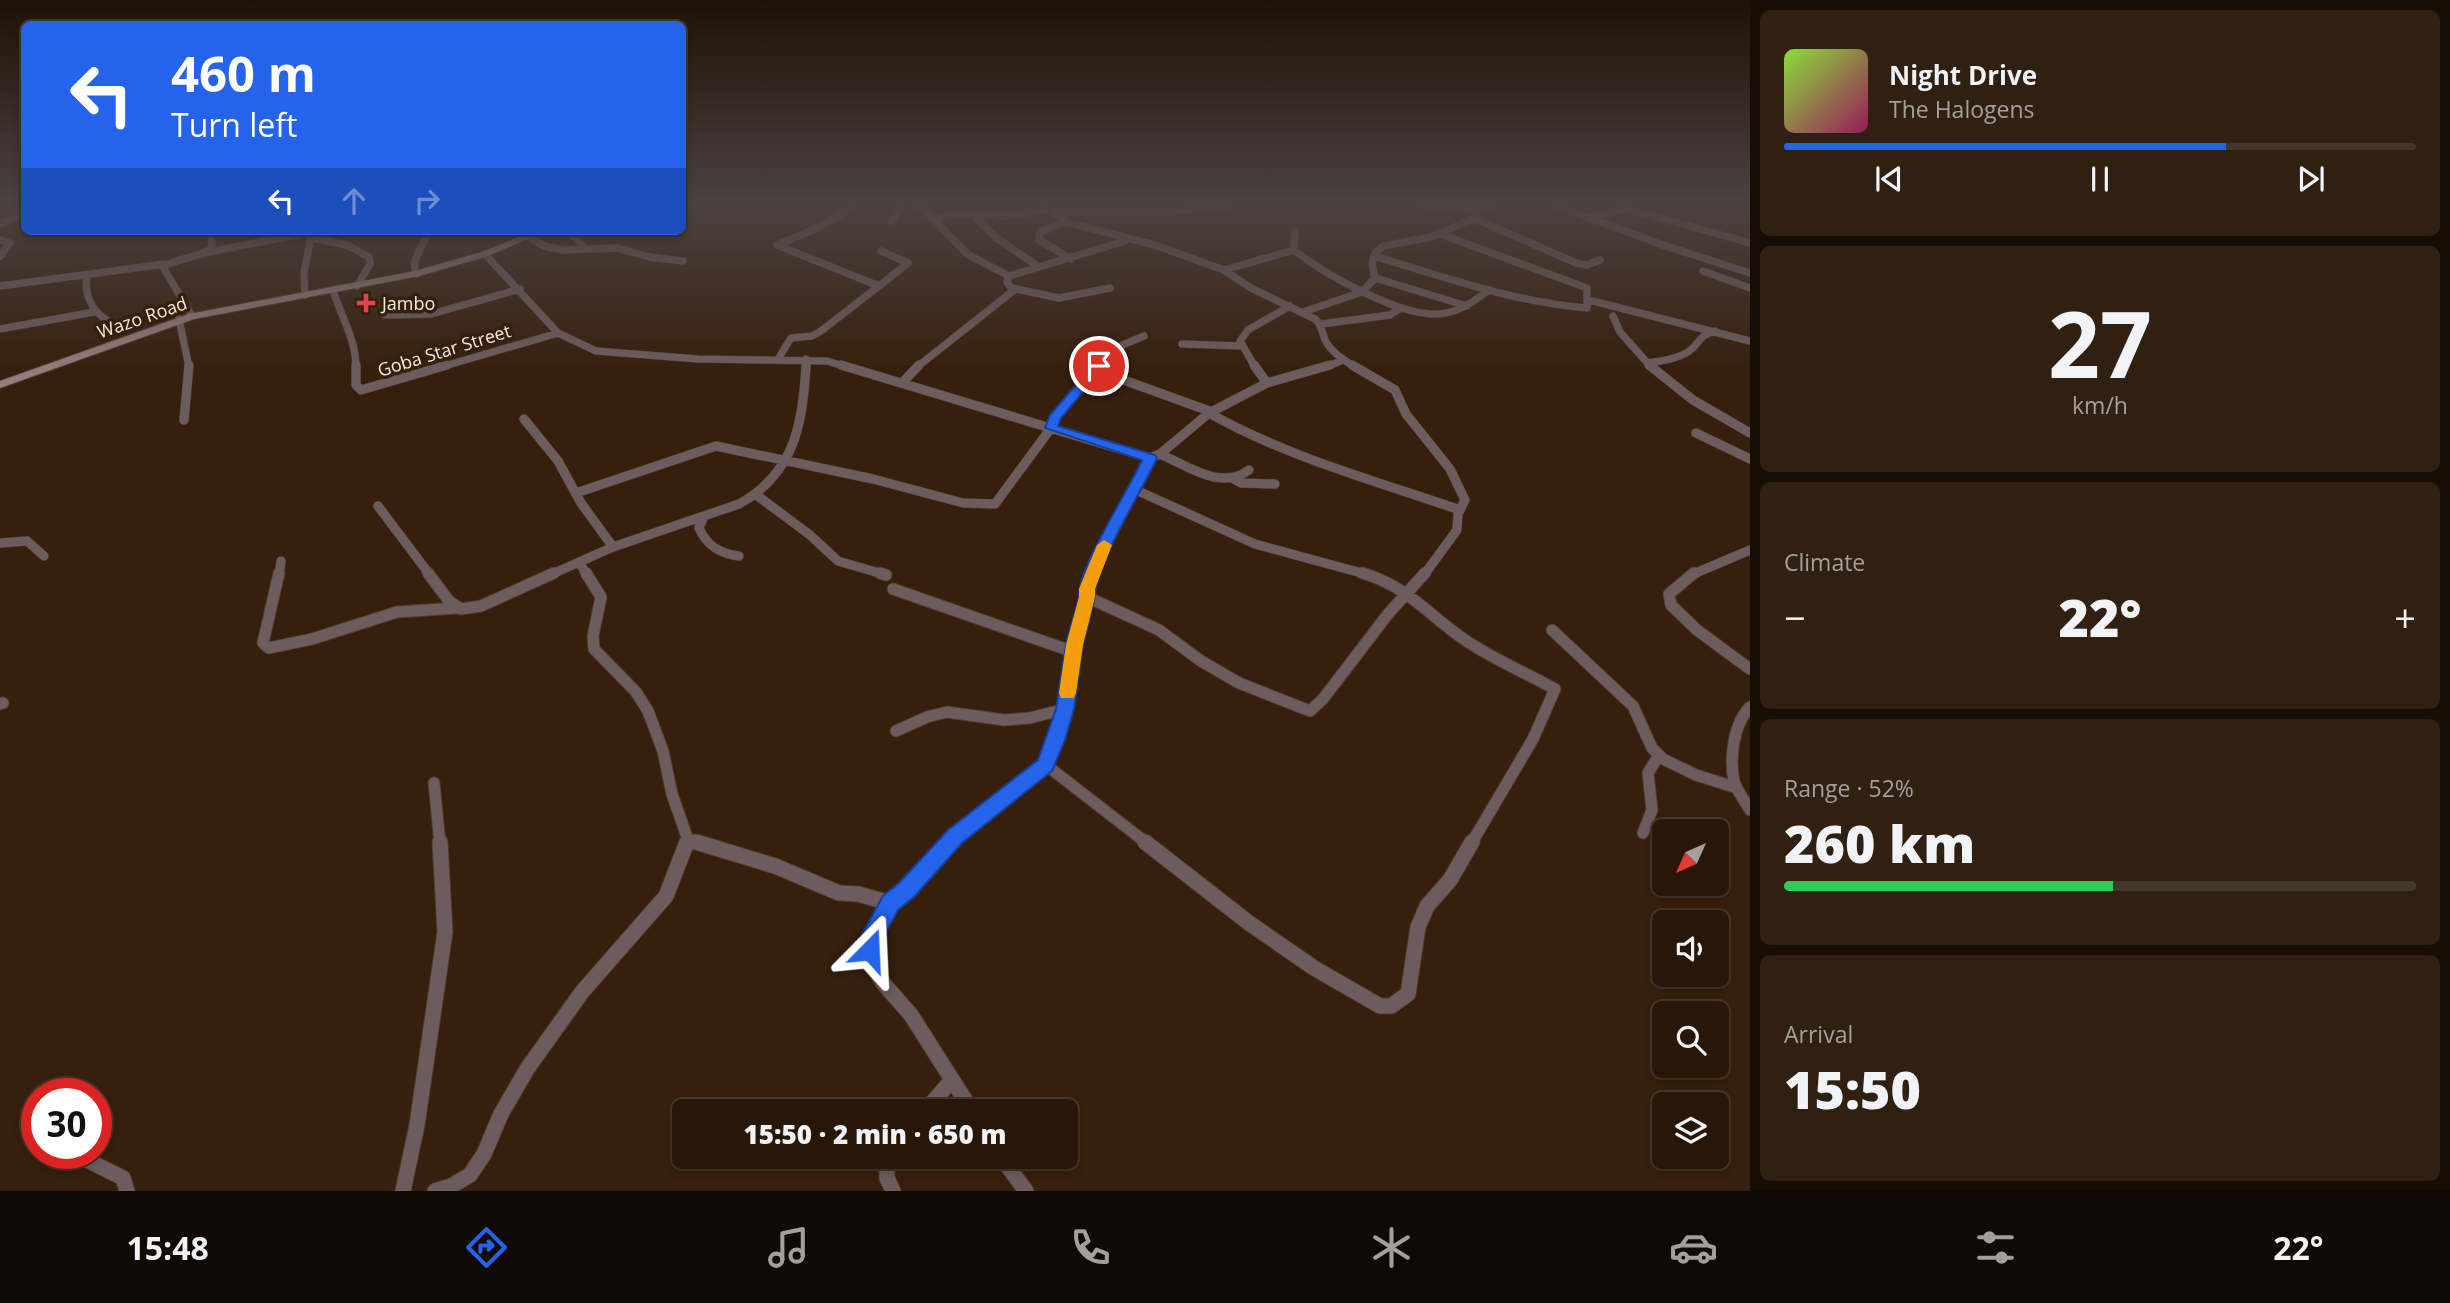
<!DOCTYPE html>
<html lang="en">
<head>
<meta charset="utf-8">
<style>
	:root { --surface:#281709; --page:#302012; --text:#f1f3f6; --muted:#a59f9c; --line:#44362a; --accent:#2563eb }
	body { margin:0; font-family:"Open Sans",sans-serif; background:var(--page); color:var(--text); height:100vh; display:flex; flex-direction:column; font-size:26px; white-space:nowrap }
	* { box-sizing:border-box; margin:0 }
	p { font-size:23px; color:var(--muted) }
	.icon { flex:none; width:38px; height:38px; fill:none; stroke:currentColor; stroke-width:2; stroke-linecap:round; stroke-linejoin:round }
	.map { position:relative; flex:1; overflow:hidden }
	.drawer { display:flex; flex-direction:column; gap:10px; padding:10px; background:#160d05; width:700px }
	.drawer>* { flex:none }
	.hud { position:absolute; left:21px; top:21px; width:665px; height:214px; border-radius:10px; box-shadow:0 4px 10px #0003,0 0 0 2px var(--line); background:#2563eb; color:#fff; overflow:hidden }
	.needle { width:46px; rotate:225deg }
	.buttons { position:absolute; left:1652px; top:819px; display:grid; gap:14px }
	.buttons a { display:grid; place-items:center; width:77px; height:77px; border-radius:10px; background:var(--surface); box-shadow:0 4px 10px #0003,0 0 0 2px var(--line); font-size:35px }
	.speed { position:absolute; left:21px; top:1078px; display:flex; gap:14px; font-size:35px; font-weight:700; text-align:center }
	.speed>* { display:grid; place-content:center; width:91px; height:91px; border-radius:50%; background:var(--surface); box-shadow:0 4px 10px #0003,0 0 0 2px var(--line); line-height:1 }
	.speed .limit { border:10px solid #d22; background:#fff; color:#111 }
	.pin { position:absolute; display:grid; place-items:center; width:60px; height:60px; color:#fff; margin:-30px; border:4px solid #fff; border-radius:50%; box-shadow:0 2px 7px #0007 }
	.me { position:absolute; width:77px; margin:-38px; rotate:21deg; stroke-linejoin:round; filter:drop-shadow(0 0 5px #0008) }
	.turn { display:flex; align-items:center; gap:24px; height:147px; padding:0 35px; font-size:32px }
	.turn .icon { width:91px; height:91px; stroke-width:2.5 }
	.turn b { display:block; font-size:49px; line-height:60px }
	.lanes { display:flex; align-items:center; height:66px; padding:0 35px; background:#0003; justify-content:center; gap:35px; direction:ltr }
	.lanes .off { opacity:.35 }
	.big { font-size:52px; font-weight:800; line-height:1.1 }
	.drawer .tile { flex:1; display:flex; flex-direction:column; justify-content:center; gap:10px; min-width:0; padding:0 24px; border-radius:10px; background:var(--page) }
	.drawer .dial { align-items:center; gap:0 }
	.dial b { font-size:91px; line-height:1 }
	.song { display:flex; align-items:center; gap:21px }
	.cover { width:84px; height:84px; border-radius:10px; background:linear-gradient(135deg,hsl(90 70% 55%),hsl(330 70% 35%)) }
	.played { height:7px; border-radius:4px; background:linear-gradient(90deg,var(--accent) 70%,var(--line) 70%) }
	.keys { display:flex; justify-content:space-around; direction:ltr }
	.heat { display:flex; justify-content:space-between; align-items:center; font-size:38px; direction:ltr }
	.charge { height:10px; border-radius:5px; background:linear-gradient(90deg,#34c759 52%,var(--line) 0) }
	.trip { position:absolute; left:672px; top:1099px; width:406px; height:70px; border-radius:10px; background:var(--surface); box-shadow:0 4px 10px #0003,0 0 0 2px var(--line); font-weight:800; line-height:70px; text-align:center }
	.tab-bar { display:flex; height:112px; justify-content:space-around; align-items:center; background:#100904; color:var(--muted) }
	.tab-bar .icon { width:49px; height:49px }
	.tab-bar .selected { color:var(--accent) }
	.tab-bar b { font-size:32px; color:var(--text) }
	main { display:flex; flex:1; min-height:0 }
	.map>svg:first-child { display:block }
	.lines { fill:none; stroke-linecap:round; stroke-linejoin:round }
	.minor-far3-casing { stroke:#513b29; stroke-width:8 }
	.minor-far2-casing { stroke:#513b29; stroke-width:10 }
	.minor-far1-casing { stroke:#513b29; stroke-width:13 }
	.minor-casing { stroke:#513b29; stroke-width:17 }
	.secondary-casing { stroke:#513b29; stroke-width:2 }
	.minor-far3 { stroke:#6d5c5e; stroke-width:7 }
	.minor-far2 { stroke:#6d5c5e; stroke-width:9 }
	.minor-far1 { stroke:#6d5c5e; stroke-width:11 }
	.minor { stroke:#6d5c5e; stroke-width:15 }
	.secondary { fill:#957b7d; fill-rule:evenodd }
	.route { fill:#2563eb; stroke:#184099; stroke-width:2 }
	.slow { fill:#f59e0b }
	.health-dot { fill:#e0444e; stroke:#361f0c; stroke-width:2.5 }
	.labels { text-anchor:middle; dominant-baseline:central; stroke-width:7; stroke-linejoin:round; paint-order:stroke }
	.far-poi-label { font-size:18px; fill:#f9e9dd; stroke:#361f0c; text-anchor:start }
	.far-street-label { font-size:18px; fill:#f9e9dd; stroke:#361f0c }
</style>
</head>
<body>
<main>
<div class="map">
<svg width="1750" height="1191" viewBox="0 0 1750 1191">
	<rect width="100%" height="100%" fill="#361f0c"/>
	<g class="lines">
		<g class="minor-far3-casing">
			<path id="minor-far3" d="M857,205L813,230L777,245L879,286L908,263L881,251
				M916,205L927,212L967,254L1009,276L1007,282L1013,291L917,367
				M1040,205L1055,212L1066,222L1155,245L1224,270L1251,288L1315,319C1324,326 1321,336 1328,345C1334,354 1345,361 1355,367
				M1420,205L1467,209L1497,205
				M1556,205L1663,245L1750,273
				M1055,212H1165L1230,205
				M978,214L977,219L998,239L1039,267
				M1474,218L1576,263L1587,265L1600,260
				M1591,218L1625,208L1750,243
				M932,219L959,213L1005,216L1048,209
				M891,221L903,205
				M1066,222L1040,232L1039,240L1071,259
				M0,224L24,214
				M569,231L585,249
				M529,237L544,246L563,250L618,248L649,257L683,261
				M312,238L347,245L369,257L370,264L357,286
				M0,240L10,243L0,256
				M1294,250L1295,231
				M208,252L312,232
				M485,254L558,333L596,351L698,359L827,361L847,367
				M1374,256C1444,277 1514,302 1587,308V288L1440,234
				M1224,270L1294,250C1324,274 1397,315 1436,314C1457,314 1473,302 1489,290
				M1703,271L1750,288
				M416,274L414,263L428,231
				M87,275C84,294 91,310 107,320
				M1009,276L1125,241
				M1375,278L1467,306
				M0,286L165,264
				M1012,288L1059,298L1110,288
				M333,290C341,316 356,340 356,367
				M305,295L304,272L312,233
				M1589,300L1750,341
				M1303,312L1362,292L1375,278L1372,264L1375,253L1383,246L1431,237L1473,219L1477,208
				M385,315L431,314L520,289
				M192,316L163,267C178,257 201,258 212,248L211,231
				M1613,316L1620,332L1651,367
				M179,319L189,367
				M1321,324L1390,315L1399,309
				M0,329L94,312
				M1182,344L1242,346
				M778,359L791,338L812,336L821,331L879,286
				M1648,363C1662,361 1676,359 1688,352C1701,343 1698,335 1715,331
				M441,367L558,333
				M806,367V359
				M1096,367L1120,346L1144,336
				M1255,367L1240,341L1248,330L1290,306
				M1326,367L1343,360"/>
		</g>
		<g class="minor-far2-casing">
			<path id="minor-far2" d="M356,365V385L361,390L447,365
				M841,365L1150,458
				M1254,365L1267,383
				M1352,365L1395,390L1406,414L1450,469L1465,500L1458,514L1457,530L1424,575
				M1649,365L1693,400L1750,433
				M1096,370L1212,412
				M903,382L919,365
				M1209,413C1287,457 1376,481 1460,510
				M524,419L558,461L581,503L613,547
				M184,420L189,365
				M1696,433L1750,459
				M1160,454C1188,466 1221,491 1249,470
				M1234,479L1241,483L1275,484
				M1136,490L1255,544L1369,575
				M576,493L716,446L873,479L963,503L995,504L1051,428L1054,417L1098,365
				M755,494L810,535L838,561L886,575
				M378,506L430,575
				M704,516L699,528C707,546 720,554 739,556
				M0,543L27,541L44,556
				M579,562L587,575
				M279,575L281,561
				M550,575L613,547L739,504C795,473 803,423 806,365
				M1092,575C1107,534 1133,498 1150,458L1160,454L1209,413L1267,383L1330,365
				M1691,575L1750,550"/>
		</g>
		<g class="minor-far1-casing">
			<path id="minor-far1" d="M279,573L263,643L269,648L312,639L397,612L457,608
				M428,573L449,601L461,609L481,606L554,573
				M586,573L601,597L593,636L594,649L636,692L648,711L663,751L672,794L688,840L686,844
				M880,573L886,575
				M1362,573C1408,586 1428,615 1465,640C1493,659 1526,673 1555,689L1533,739L1471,844
				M1694,573L1669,594L1671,605L1697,630L1750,669
				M893,589L1074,652
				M1087,597L1159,630L1201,661L1239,683L1310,711L1323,699L1388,614L1425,573
				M1552,630L1633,706L1652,748L1663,759L1696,775L1737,788
				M0,704L3,703
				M1750,707C1734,723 1729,758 1734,781C1736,790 1745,801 1750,810
				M896,731L927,717L947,712L1004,720L1030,718L1065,709
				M1046,765L1148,844
				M434,783L440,844
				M1643,833L1652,810L1648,773L1659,755
				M688,840L702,844
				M948,844L1046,765L1065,709L1087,589L1093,573"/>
		</g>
		<g class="minor-casing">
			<path id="minor" d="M696,842L775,866L839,893L858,894L890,903
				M950,842L907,890L890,903L870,944L871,963L883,983L911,1015L972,1111
				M1145,842L1249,923L1314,968L1380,1006H1391L1408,994L1418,927L1427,906L1450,880L1472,842
				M925,1111L952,1080
				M82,1153L87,1160L123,1178L127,1191
				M887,1157V1178L893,1191
				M1001,1157L1026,1191
				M403,1191L417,1125L445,932L440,842
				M435,1191L451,1186L470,1175L484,1154L501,1114L527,1069L582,992L666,896L687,842"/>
		</g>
		<g class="secondary-casing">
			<path id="secondary" d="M534,231H546L488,256L419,276L194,319L0,388V381L189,314L415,271L482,252Z"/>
		</g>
		<use href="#minor-far3" class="minor-far3"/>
		<use href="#minor-far2" class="minor-far2"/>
		<use href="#minor-far1" class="minor-far1"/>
		<use href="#minor" class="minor"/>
		<use href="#secondary" class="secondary"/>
	</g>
	<linearGradient id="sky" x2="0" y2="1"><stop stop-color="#1e1107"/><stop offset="0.55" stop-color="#4c4240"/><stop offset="1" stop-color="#4c4240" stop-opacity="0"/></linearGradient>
	<rect width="1750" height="372" fill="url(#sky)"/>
	<path class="route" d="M1099,362L1105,366L1061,418L1058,426L1155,455L1157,458C1143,490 1093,567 1095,597L1083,645L1074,709L1065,740L1052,771L962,843L914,897L898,910L884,936L878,957L870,960L862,957L859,950L862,934L883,896L899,883L948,830L1038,760L1056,709L1066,645L1079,597C1078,567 1128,492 1142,460L1045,428L1050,415L1095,363Z"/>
	<path class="slow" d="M1104,540L1112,545L1095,589V597L1083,645L1076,693L1074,698H1061L1059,693L1066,645L1079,597V589L1097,545Z"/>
	<path class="health-dot" d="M362.5 292.5h7v7h7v7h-7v7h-7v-7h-7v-7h7z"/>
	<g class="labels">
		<g class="far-poi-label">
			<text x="382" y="303">Jambo</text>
		</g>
		<g class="far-street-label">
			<text transform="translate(142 317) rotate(-19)">Wazo Road</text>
			<text transform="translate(444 350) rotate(-17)">Goba Star Street</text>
		</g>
	</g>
</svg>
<div class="buttons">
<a><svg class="needle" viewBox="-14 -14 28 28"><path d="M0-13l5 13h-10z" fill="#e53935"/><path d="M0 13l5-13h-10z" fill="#a59f9c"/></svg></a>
<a><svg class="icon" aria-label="sound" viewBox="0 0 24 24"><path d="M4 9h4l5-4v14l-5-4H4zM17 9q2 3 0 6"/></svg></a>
<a><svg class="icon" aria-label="search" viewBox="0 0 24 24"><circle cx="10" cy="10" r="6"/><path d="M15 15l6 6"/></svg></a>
<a><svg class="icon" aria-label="layers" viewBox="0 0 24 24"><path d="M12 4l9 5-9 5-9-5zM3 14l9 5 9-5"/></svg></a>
</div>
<div class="speed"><div class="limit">30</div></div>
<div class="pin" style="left:1099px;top:366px;background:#d93025"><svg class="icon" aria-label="arrive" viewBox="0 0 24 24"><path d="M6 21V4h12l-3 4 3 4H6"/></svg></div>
<svg class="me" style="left:870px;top:950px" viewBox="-20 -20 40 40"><path d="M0-17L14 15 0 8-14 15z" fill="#2563eb" stroke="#fff" stroke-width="4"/></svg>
<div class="trip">15:50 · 2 min · 650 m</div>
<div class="hud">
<div class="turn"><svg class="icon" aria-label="left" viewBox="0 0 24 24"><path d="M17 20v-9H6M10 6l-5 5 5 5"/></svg><div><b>460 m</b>Turn left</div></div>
<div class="lanes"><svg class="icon" aria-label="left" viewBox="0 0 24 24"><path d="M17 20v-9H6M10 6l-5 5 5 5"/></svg><svg class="icon off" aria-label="ahead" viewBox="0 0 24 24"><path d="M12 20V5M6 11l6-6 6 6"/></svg><svg class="icon off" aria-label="right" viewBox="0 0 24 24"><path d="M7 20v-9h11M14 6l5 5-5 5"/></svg></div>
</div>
</div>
<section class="drawer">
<div class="tile">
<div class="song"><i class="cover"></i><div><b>Night Drive</b><p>The Halogens</p></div></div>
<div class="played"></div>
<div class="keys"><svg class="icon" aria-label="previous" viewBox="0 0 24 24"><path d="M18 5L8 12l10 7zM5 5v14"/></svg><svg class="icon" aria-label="pause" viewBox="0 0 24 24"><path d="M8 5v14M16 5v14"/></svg><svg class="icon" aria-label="next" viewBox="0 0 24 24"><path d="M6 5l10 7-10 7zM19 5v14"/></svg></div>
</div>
<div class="tile dial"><b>27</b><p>km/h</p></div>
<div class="tile"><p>Climate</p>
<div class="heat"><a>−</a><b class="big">22°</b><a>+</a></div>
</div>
<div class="tile"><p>Range · 52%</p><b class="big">260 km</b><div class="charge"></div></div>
<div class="tile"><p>Arrival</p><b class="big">15:50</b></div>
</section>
</main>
<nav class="tab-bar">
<b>15:48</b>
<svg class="icon selected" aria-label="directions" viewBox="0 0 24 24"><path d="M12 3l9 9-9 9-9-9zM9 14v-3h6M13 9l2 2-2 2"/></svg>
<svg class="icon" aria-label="music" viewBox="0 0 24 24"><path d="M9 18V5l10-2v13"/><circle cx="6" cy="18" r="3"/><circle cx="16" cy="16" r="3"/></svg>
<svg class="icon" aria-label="phone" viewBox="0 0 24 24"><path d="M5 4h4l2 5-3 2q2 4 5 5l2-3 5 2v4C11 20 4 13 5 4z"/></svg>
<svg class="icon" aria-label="climate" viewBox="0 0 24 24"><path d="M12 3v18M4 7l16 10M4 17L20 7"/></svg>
<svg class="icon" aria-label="car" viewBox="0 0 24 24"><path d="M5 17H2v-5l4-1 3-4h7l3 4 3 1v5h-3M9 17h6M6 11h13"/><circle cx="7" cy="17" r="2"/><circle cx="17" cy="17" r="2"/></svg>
<svg class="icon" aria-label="filters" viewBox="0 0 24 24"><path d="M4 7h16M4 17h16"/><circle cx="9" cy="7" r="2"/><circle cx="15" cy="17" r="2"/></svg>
<b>22°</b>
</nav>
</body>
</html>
